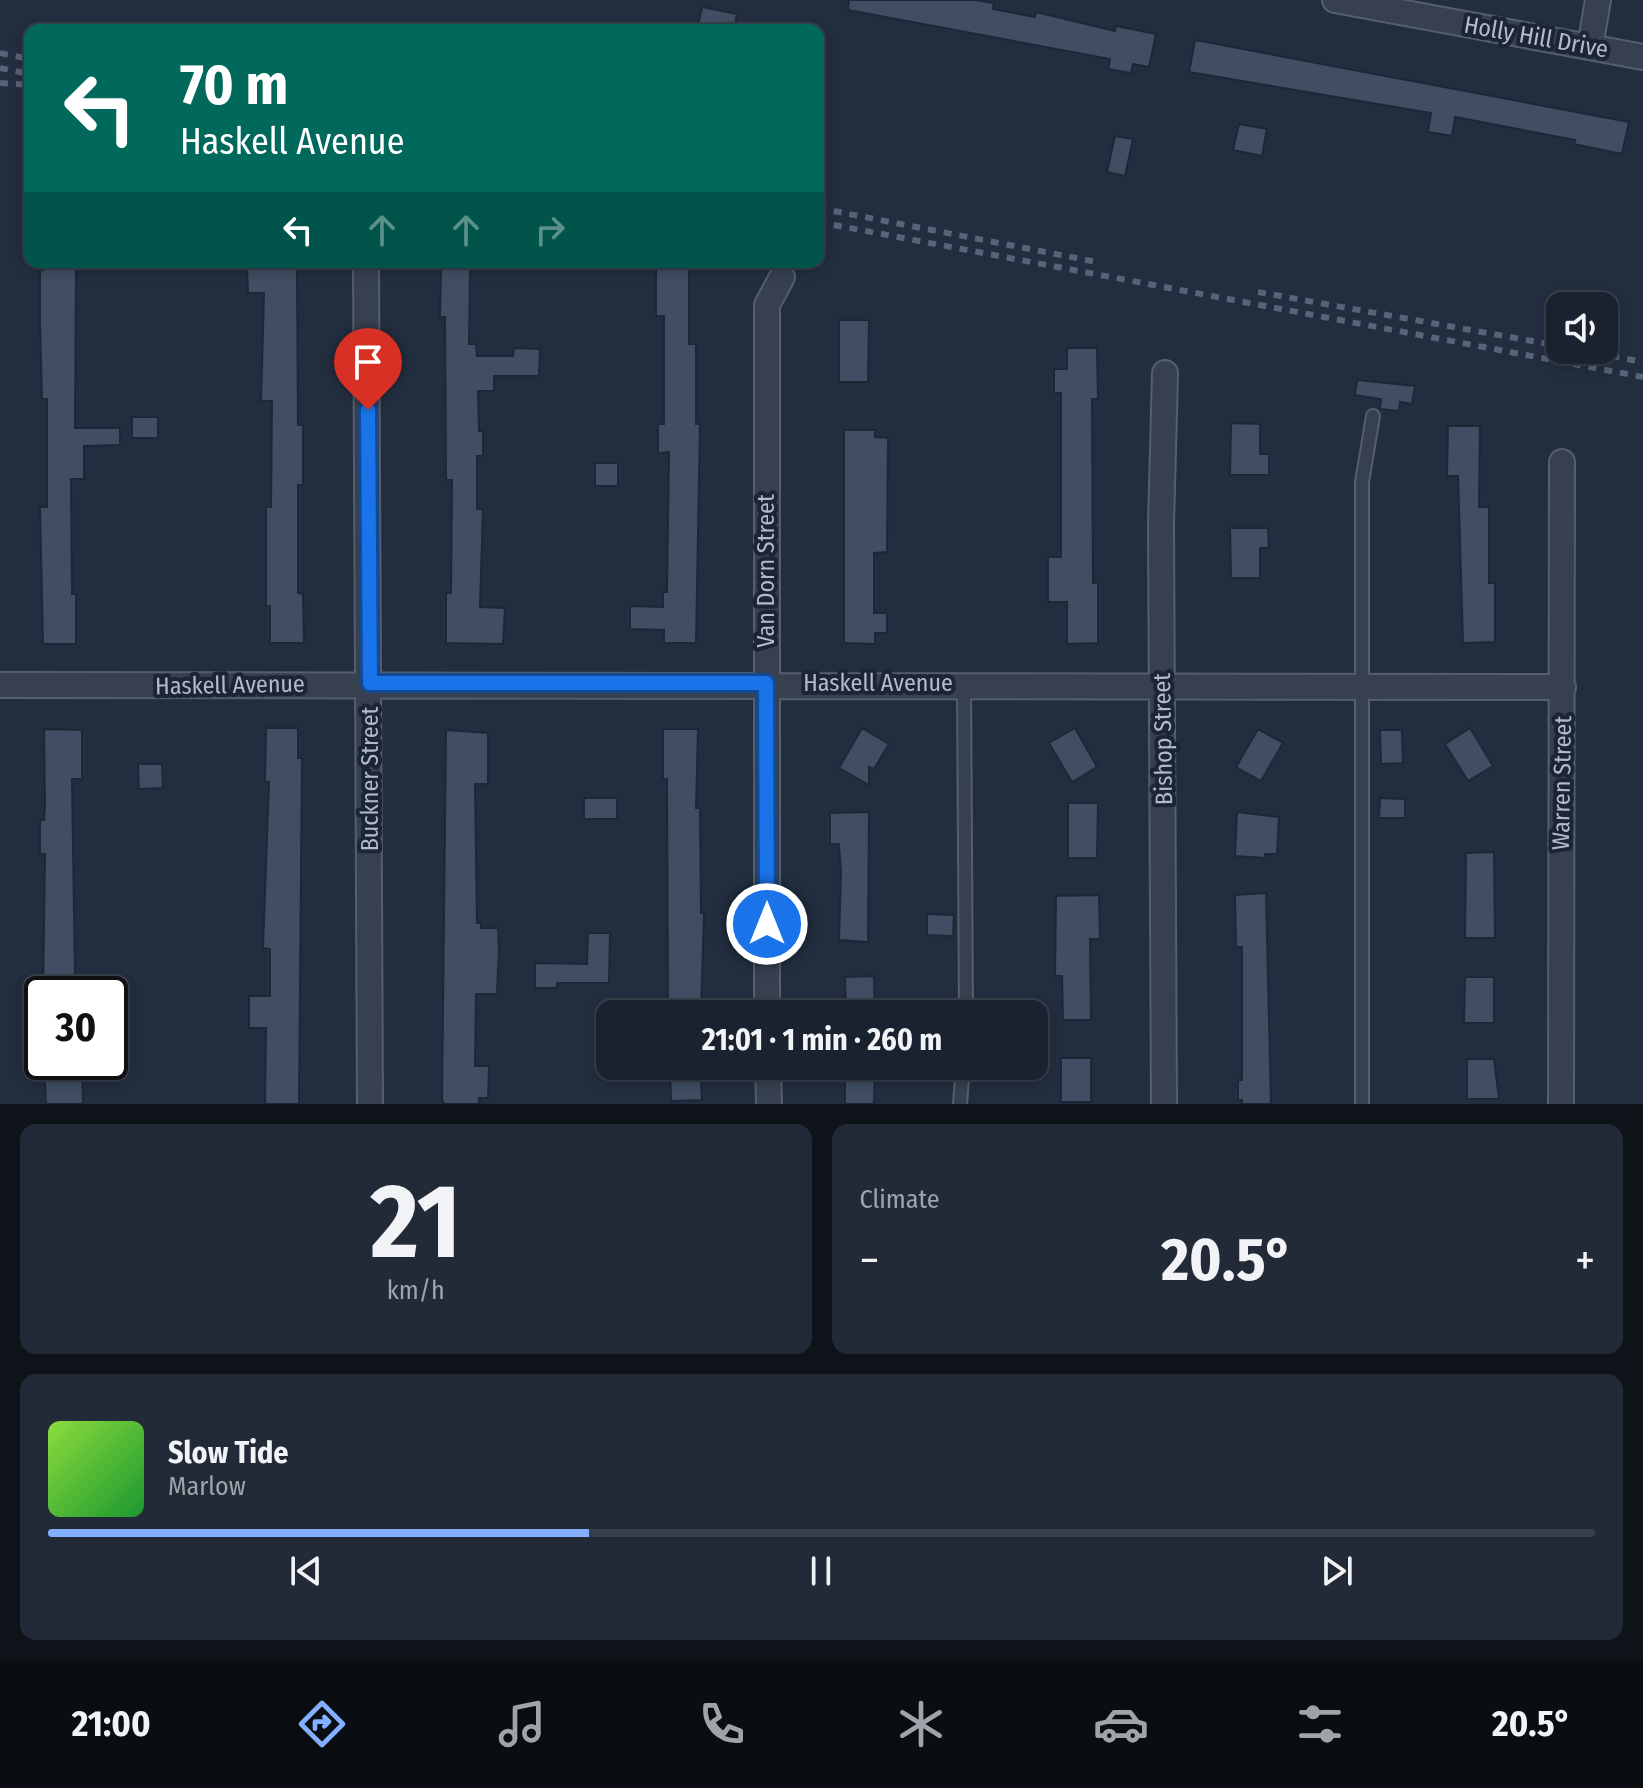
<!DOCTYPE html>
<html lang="en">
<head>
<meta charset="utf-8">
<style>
	:root { --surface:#1a222f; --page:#232a37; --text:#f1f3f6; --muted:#9fa4aa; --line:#383f4b; --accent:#82afff }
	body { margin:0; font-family:"Fira Sans Condensed",sans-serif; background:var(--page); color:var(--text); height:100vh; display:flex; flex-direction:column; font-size:30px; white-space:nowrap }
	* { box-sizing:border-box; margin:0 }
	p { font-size:26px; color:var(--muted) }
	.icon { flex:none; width:44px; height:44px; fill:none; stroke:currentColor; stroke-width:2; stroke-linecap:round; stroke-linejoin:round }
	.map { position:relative; height:1104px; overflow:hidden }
	.side { display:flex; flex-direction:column; gap:20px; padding:20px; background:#0e131a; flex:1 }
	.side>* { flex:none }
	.guide { position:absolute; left:24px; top:24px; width:800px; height:244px; border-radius:16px; box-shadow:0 4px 12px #0003,0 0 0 2px var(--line); background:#00695c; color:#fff; overflow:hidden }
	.tools { position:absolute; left:1546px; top:292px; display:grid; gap:16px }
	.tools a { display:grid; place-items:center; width:72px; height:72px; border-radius:16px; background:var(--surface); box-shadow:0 4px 12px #0003,0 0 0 2px var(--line); font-size:40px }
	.speed { position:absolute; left:24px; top:976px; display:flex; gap:16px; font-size:40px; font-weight:700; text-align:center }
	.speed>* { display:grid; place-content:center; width:104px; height:104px; border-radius:50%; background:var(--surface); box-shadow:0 4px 12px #0003,0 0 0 2px var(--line); line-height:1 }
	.speed .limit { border:4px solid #111; border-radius:12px; background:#fff; color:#111 }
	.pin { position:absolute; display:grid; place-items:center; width:68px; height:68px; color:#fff; margin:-82px -34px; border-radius:50% 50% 50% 0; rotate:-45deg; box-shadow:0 0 8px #0007 }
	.pin .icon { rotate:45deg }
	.me { position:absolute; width:88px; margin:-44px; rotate:0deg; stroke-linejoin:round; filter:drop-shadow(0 0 6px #0008) }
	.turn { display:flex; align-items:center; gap:28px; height:168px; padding:0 24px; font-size:36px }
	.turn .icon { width:104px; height:104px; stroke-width:2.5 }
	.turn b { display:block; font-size:56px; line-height:68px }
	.lanes { display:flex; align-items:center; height:76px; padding:0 24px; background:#0003; justify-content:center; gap:40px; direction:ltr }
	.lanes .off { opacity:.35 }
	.big { font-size:60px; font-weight:700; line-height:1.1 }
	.side .card { flex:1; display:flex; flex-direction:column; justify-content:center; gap:12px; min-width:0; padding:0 28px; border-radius:16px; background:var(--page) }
	.side .dial { align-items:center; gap:0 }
	.dial b { font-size:104px; line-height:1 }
	.song { display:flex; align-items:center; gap:24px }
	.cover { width:96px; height:96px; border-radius:12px; background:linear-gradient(135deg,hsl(90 70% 55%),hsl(130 70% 35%)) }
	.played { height:8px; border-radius:4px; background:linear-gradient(90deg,var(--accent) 35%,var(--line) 35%) }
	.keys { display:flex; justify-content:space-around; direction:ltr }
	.heat { display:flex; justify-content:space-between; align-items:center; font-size:44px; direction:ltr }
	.side .tiles { flex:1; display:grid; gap:20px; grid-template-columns:1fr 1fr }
	.card:last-child { grid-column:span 2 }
	.trip { position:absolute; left:596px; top:1000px; width:452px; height:80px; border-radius:16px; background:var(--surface); box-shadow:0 4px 12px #0003,0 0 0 2px var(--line); font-weight:700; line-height:80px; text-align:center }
	.menu { display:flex; height:128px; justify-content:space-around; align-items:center; background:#0a0e13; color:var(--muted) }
	.menu .icon { width:56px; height:56px }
	.menu .active { color:var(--accent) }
	.menu b { font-size:36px; color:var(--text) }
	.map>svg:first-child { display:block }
	.building { fill:#404d62; stroke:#1d2736; stroke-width:2 }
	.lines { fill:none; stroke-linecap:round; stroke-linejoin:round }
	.lane-casing { stroke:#545e6d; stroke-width:16 }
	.street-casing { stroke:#545e6d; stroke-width:28 }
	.lane { stroke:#36404f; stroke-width:12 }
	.street { stroke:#36404f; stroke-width:24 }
	.rail { stroke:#576376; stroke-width:6; stroke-dasharray:8 8; stroke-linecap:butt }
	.route-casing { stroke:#114b97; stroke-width:20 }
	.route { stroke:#1a73e8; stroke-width:14 }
	.labels { text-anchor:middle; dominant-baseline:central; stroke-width:8; stroke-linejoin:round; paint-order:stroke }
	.street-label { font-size:24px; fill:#b2bbca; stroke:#1b2534 }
</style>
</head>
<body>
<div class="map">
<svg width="1643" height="1104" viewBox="0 0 1643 1104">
	<rect width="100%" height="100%" fill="#222e3f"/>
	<path class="building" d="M849,0H975L994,3L993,9L1035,17L1036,12L1115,31L1116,26L1156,34L1149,67L1133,64L1131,73L1108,69L1110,59L848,10Z
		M702,7L737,14L734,30H697Z
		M1195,40L1629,122L1622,154L1574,144L1575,140L1455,117L1452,136L1428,132L1431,113L1189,72Z
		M1239,124L1267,129L1262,156L1233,150Z
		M1115,136L1133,139L1125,176L1107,172Z
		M43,262H74L76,270L75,428H120V445L84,446V479H71L72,594H76V644H43L40,507H47V399H42L40,321V270H43Z
		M656,265H689V344H696V424H700L696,643H664V630L630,629V606L663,607V592H667L669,452L658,453V424H664V316H656Z
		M247,267H297L298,425H303V485H298V593L303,594L304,643H270V606H266V507H271L272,401H261L264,293H248Z
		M441,268H470L469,344H476L477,356H513L514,348L540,349L539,376H494V391H478L479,431H483V456H477V509H483L480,607L505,608L503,644L446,643V593H451L452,480H446L445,317H440Z
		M839,320H869L868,382H839Z
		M1067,348H1097L1098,399H1092L1093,583H1098V643L1067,644V602H1048V557H1061V393H1054V369H1067Z
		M1357,380L1415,386L1412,404L1400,402L1399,411L1380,409L1381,399L1355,395Z
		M132,417H158V438H132Z
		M1231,423L1260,424V454H1269V475H1230Z
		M1448,426H1480L1479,507H1489V583H1495V642L1463,643L1458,476H1447Z
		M844,430H875V437L888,438L887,552L874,553V613H887V633H875V644L844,643Z
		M595,463H618V486H595Z
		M1230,528H1268L1269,548H1260V578H1231Z
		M266,728H298V758H302L299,1104H265L266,1028H249V996H270V949L263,948L269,782H265Z
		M862,728L889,744L874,769L869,767V785L839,768Z
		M1075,728L1097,767L1072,782L1049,743Z
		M1470,728L1493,766L1468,781L1445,744Z
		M44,729L82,730V779H72L75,975H85V994H43L45,854H40V820H44L45,808Z
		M663,729H698L696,808H700L701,913H704L701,1014H668L667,779H663Z
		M1258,729L1283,743L1261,781L1236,767Z
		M446,730L488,733V784H475L477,923H481V928H498L499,949L497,994H476L475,1066H489L488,1098H479V1104H444L442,1100Z
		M1380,730H1402L1403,763L1381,764Z
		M138,764H162L163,788L139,789Z
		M584,798H617V819H584Z
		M1380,798L1405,799V818H1379Z
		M1068,803H1098L1097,858H1068Z
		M869,812L868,942L839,940L841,872L839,844H830V813Z
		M1237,812L1279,817L1277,854H1265V858L1235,856Z
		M1494,852L1495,938H1465L1466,853Z
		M1266,893L1271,1104H1242V1100H1238V1080H1242V947H1236L1235,895Z
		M1099,895L1100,939H1090L1091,1020H1063L1062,976H1055L1056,896Z
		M927,914L954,915L953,936L927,935Z
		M588,933H610L609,983H557V988H535V963L587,964Z
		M874,976L875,1014H846L845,977Z
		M1465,977H1494V1023H1464Z
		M1061,1058H1091V1102H1061Z
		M1467,1059H1494L1499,1099H1467Z
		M44,1062H82L83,1104H46Z
		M670,1066H700L702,1100L671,1101Z
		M845,1066H875L874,1104H845Z"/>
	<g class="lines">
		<g class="lane-casing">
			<path id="lane" d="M964,683L966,1014
				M960,1104L963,1066
				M1362,1104V482L1373,416"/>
		</g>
		<g class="street-casing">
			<path id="street" d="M1335,0L1643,57
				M1590,47L1598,0
				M366,262L370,1104
				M0,685L1563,687
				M767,1014V305L782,277
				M768,1066L769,1104
				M1164,1104L1161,525L1165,373
				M1561,1104L1562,462"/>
		</g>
		<use href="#lane" class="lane"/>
		<use href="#street" class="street"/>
		<path class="rail" d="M0,53L30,59
			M0,68L30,74
			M0,83L30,85
			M818,208L1097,262
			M818,222L1643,377
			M1258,292L1560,346
			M1580,350L1643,362"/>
	</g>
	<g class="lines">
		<g class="route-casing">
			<path id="route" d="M368,410L370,683H766L767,924"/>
		</g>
		<use href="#route" class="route"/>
	</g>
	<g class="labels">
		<g class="street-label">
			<text transform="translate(1536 37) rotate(10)">Holly Hill Drive</text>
			<text transform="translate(766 571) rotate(-90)">Van Dorn Street</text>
			<text x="878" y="683">Haskell Avenue</text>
			<text transform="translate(230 685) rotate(-1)">Haskell Avenue</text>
			<text transform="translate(1163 739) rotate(-91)">Bishop Street</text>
			<text transform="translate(370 779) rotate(-90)">Buckner Street</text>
			<text transform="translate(1562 783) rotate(-89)">Warren Street</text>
		</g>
	</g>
</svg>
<div class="tools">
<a><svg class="icon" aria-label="sound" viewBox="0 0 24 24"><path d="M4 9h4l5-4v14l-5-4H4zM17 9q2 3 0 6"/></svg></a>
</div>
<div class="speed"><div class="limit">30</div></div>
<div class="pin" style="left:368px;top:410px;background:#d93025"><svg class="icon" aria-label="arrive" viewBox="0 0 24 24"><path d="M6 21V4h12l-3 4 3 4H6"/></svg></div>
<svg class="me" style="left:767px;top:924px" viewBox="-20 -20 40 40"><circle r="17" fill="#1a73e8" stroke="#fff" stroke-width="3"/><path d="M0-11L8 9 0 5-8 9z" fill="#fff"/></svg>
<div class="trip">21:01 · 1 min · 260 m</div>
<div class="guide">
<div class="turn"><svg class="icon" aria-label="left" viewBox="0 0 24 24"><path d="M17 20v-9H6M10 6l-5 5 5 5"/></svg><div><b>70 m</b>Haskell Avenue</div></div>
<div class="lanes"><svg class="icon" aria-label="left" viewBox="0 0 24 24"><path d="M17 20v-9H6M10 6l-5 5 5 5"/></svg><svg class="icon off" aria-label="ahead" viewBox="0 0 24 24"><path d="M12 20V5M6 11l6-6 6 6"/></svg><svg class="icon off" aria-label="ahead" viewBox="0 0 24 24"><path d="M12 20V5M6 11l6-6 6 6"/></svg><svg class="icon off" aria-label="right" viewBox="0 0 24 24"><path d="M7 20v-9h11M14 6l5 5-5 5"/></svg></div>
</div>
</div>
<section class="side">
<div class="tiles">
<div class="card dial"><b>21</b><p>km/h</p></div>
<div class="card"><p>Climate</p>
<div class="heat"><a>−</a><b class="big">20.5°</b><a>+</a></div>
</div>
<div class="card">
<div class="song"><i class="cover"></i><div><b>Slow Tide</b><p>Marlow</p></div></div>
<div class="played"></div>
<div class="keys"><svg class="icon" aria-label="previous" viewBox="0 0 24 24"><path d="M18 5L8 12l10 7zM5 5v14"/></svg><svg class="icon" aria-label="pause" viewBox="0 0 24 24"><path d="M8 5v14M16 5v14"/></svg><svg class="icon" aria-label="next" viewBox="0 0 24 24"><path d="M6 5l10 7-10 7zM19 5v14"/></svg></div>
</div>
</div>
</section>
<nav class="menu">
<b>21:00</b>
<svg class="icon active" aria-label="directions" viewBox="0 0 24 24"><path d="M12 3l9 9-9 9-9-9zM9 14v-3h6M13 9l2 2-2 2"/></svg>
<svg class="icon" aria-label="music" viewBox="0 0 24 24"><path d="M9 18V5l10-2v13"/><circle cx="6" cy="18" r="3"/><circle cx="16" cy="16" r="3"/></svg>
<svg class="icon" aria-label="phone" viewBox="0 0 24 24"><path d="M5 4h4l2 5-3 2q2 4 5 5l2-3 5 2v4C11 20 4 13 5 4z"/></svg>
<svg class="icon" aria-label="climate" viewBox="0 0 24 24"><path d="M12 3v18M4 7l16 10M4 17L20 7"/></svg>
<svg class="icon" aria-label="car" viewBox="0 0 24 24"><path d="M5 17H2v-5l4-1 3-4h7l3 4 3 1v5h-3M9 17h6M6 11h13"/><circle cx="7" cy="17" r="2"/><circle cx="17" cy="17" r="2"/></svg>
<svg class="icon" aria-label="filters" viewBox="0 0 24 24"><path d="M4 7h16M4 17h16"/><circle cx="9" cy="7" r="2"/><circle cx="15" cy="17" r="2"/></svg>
<b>20.5°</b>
</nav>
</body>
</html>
